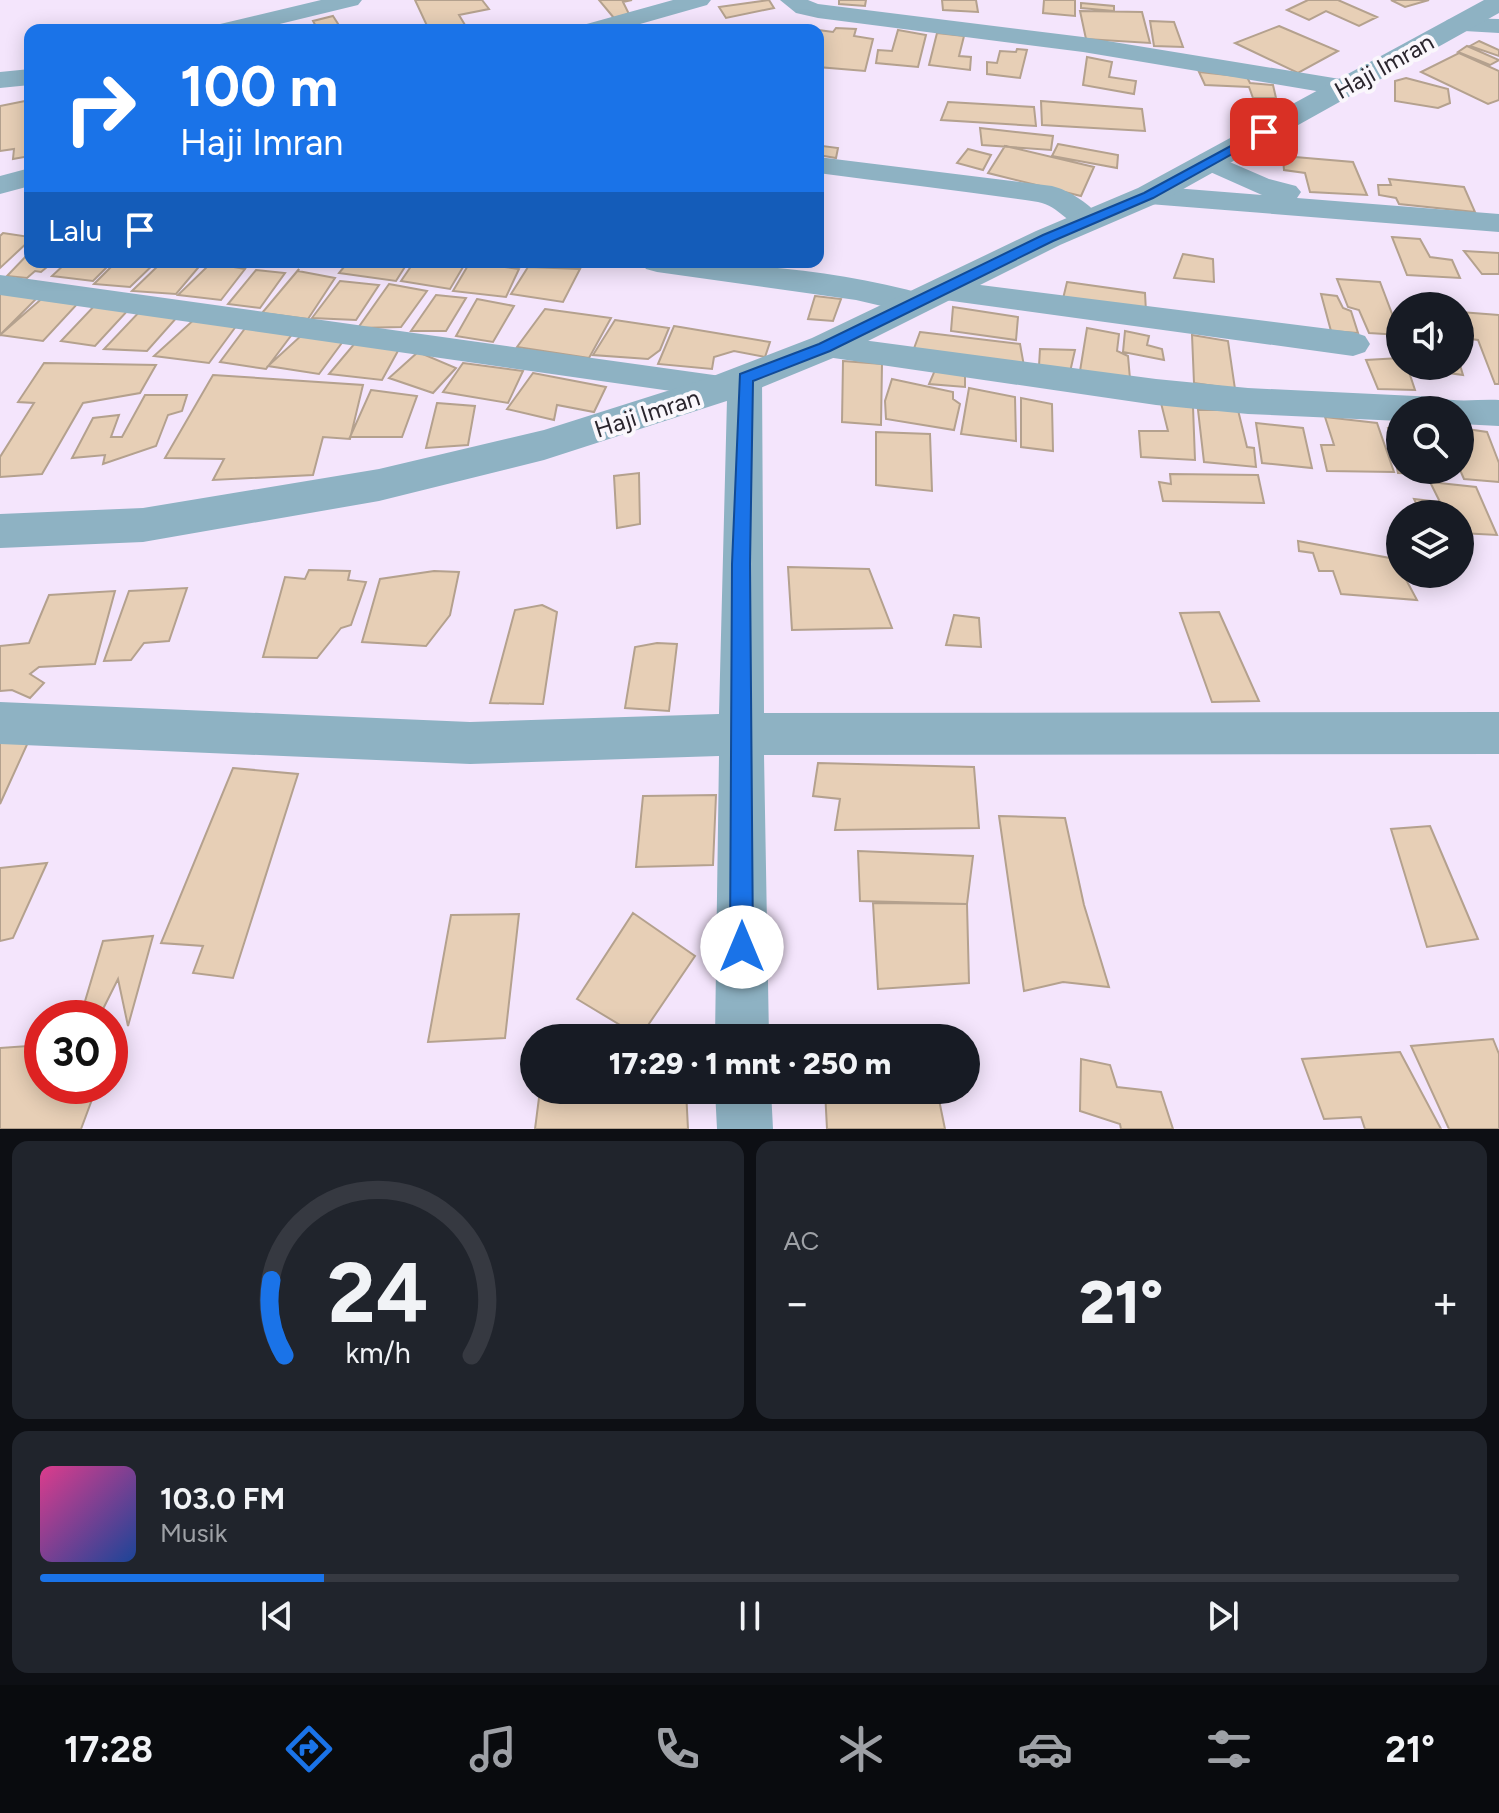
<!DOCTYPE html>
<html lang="id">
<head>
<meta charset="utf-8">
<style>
	:root { --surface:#171b24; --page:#20242c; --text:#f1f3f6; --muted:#9ea1a6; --line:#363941; --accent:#1a73e8 }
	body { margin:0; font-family:Figtree,sans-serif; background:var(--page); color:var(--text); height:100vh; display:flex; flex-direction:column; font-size:30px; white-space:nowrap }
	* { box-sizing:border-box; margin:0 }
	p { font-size:26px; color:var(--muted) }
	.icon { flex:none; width:44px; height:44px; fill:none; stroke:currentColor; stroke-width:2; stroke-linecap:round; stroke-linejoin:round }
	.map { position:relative; height:1129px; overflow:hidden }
	.panel { display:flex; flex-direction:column; gap:12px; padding:12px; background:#0d0f14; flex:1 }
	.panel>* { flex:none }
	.banner { position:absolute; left:24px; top:24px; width:800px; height:244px; border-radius:16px; box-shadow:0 4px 20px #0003; background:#1a73e8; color:#fff; overflow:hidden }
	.fabs { position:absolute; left:1386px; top:292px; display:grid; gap:16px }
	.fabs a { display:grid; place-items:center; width:88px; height:88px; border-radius:50%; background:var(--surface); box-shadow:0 4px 20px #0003; font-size:40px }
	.speed { position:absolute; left:24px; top:1000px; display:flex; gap:16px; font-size:40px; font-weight:700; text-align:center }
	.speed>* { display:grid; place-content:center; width:104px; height:104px; border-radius:50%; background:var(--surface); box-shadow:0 4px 20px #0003; line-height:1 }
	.speed .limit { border:12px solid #d22; background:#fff; color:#111 }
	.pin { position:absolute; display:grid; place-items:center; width:68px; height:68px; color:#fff; margin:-34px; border-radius:16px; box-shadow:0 4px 12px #0006 }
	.me { position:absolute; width:88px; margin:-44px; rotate:0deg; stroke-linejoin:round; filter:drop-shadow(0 0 6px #0008) }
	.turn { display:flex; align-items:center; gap:28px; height:168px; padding:0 24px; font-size:36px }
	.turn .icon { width:104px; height:104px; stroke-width:2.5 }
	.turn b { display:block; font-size:56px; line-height:68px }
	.then { display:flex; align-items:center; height:76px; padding:0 24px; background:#0003; gap:16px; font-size:30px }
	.big { font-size:60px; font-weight:800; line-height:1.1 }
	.panel .card { flex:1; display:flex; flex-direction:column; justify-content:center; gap:12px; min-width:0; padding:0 28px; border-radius:16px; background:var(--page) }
	.panel .dial { align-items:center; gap:0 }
	.dial svg { height:208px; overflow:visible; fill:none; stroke:var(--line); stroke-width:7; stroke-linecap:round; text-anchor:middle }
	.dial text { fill:var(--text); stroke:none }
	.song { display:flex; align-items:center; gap:24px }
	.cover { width:96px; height:96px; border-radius:12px; background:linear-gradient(135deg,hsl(330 70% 55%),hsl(220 70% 35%)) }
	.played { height:8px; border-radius:4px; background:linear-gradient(90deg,var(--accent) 20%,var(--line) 20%) }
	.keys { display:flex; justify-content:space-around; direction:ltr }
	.heat { display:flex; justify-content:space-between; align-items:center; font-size:44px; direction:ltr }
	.panel .tiles { flex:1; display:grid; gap:12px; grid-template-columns:1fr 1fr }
	.card:last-child { grid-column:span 2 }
	.trip { position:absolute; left:520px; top:1024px; width:460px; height:80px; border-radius:40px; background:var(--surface); box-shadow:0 4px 20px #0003; font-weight:800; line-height:80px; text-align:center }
	.dock { display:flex; height:128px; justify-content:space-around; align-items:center; background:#090b0e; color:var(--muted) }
	.dock .icon { width:56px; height:56px }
	.dock .active { color:var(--accent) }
	.dock b { font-size:36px; color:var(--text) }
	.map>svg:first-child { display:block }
	.building { fill:#e7cfb6; stroke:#b4a18e; stroke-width:2 }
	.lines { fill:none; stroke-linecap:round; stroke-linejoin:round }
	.minor { fill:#8eb2c3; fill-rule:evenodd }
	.tertiary { fill:#8eb2c3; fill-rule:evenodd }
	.route { fill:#1a73e8; stroke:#114b97; stroke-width:2 }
	.labels { text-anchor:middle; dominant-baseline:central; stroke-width:8; stroke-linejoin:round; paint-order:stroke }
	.street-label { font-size:24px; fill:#2a252d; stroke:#faf7fc }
</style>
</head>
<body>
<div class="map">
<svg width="1499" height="1129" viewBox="0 0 1499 1129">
	<rect width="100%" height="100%" fill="#f4e5fc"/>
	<path class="building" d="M415,0H482L489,9L459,15L468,30H429Z
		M599,0H632L623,2L629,14L614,18Z
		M769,0L774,8L726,18L719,7Z
		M839,0H866L865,6L839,4Z
		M942,0H976L978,12L943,10Z
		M1044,0H1075V16L1043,13Z
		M1308,0H1338L1377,17L1359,26L1326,11L1309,20L1287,10Z
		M1391,0H1429L1405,7Z
		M1081,3L1114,6V11L1081,8Z
		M1080,11L1142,12L1150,43L1086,39Z
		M333,16L342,30H318L313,21Z
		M1150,21L1174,22L1183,47L1154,46Z
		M1279,26L1338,51L1298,73L1235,43Z
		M836,28L856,29L854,36L873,39L865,71L818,67V30L833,32Z
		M898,30L926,35L918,67L876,63L878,50L892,51Z
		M937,33L964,36L959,56L971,57L970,70L929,65Z
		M1479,41L1499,50V56L1470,46Z
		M1467,46L1499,60L1490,65L1458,52Z
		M1017,49L1027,50L1020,78L987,74V62L997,63L1000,51L1016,52Z
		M1459,53L1499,71V100L1488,104L1421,72Z
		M1087,57L1112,62L1109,77L1136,81L1134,94L1083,85Z
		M1199,72L1247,77L1250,83L1273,85L1276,98H1253L1249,87L1205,85Z
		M1406,78L1448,89L1450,103L1438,108L1395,101V81Z
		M30,100V156L13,159L14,149L0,151V106Z
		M1041,101L1142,109L1145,131L1042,125Z
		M948,102L1034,107L1036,126L941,120Z
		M980,128L1053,136L1051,150L982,145Z
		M818,134L823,135L822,146L838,148L836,158L818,155Z
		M1058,144L1118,155L1117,168L1052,156Z
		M1005,146L1094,167L1081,196L988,173Z
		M968,149L991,155L983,170L957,163Z
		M1295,157L1353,162L1367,195L1310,192L1305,173L1284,170L1283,158Z
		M1389,179L1464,187L1475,212L1399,204L1396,198L1379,195L1378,185H1391Z
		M3,233L30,237V240L0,268V236Z
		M1392,237L1420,239L1430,257L1452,260L1460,278L1407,275Z
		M1464,251L1499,253V274H1482Z
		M30,252V262H53L41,272L35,271L27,278L7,276Z
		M1183,254L1213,259L1214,282L1174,278Z
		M67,262H112L93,281L52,276Z
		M116,262H156L130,287L94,284Z
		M162,262H203L176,294L132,291Z
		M348,262H408L396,281L339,273Z
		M414,262H466L450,289L401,281Z
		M470,262L519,269L506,297L453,291Z
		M211,263L245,269L221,300L178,295Z
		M528,267L580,269L563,302L511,294Z
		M299,269L298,271L335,278L308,319L262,313Z
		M256,270L285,273L260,308L228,304Z
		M1337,279L1380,282L1400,335L1369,333L1359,310L1348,307Z
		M340,281L379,285L356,320L312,318Z
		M1067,282L1145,293L1146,312L1062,303Z
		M389,284L427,291L401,327L358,328Z
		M0,293L40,295L0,335Z
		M1321,294L1337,296L1343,308L1351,311L1358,333L1331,331Z
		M46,295L80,301L43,341L0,335Z
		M436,295L466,298L446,331H411Z
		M815,296L841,299L833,321L808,319Z
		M477,299L514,306L493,342L456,336Z
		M97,303L130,308L95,346L61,341Z
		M953,307L1018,317L1016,340L951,331Z
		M142,309L179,315L147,351L104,349Z
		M545,309L611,318L589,358L517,347Z
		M1460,312L1499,315V384H1495L1478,340L1463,338Z
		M198,316L237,325L209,363L154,356Z
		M615,320L669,328L660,350L648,359L593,355Z
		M674,326L770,342L765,357L734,351L714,357L712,369L658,364Z
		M246,327L293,333L266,369L220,362Z
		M1087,328L1119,334L1117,351L1128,356L1130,379L1080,371Z
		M1125,331L1149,336L1147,345L1162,349L1164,360L1123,352Z
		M920,332L1020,344L1024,366L912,354Z
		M304,333L344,340L319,374L268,366Z
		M1192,335L1228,341L1235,389L1194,383Z
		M355,343L399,349L382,380L329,374Z
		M1040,349L1075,350L1070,372L1039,366Z
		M418,352L456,368L433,393L389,378Z
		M1400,358V366H1407L1415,390L1378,389L1366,360Z
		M843,361L882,364L881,425L842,422Z
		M44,363L156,365L140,393L83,403L42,474L0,477V457L34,403L18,402Z
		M463,363L523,371L508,403L443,392Z
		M1460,365L1463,375L1441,372L1440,366Z
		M935,370L965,375V387L929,384Z
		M533,373L606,387L594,412L557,405L554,420L507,409Z
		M213,375L363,385L350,439L323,437L313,475L213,480L224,459L165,458Z
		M892,379L953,392V399L960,404L954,430L886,419L885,401Z
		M969,388L1015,397L1016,441L961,434Z
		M371,390L417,396L402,437H350Z
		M145,395H187L182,411L168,415L156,446L103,464L105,455L72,458L93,418L119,415L111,437H122Z
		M1021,398L1052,404L1053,451L1021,447Z
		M437,403L475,406L468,445L426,448Z
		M1161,403L1193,407L1195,460L1141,457L1139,431H1168Z
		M1198,410H1238L1247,447L1254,448L1256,467L1204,462Z
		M1325,417L1377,423L1394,472L1327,471L1321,445H1334Z
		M1256,423L1303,428L1312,468L1262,463Z
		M1388,428L1400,429V470H1445L1448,475L1398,473Z
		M1460,428L1487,432L1499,463V482L1464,479L1460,470Z
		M876,432L930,434L932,491L876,485Z
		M639,473L640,524L617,528L614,476Z
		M1170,474L1258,475L1264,503L1163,501L1159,482L1171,484Z
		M1430,482L1476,487L1497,535L1460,533V514H1421L1414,499L1440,502Z
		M1298,541L1395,559L1400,574H1403L1417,600L1341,594L1333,571H1319L1313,553L1299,551Z
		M788,567L869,569L892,628L792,630Z
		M309,570L350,571L348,580L366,582L351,625L341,628L317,658L263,657L285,577L305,579Z
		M434,571L459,572L450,615L426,646L362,642L380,579Z
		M187,588L169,641L144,643L131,660L104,661L129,591Z
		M115,591L95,664L39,667L30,674L44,683L30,698L12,690L0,691V646L29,643L49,595Z
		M542,605L557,612L543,704L490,703L515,610Z
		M1219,612L1259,701L1212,702L1180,613Z
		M954,615L979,618L981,647L946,645Z
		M657,643L677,644L669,711L625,708L635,647Z
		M0,738H30L0,804Z
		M818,763L974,767L979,828L835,830L840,799L813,796Z
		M233,768L298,774L233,978L193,973L203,946L161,943Z
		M716,795L713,865L636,867L643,796Z
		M999,816L1065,818L1084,905L1109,987L1063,982L1024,991Z
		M1430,826L1478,939L1427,947L1391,829Z
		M858,851L973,856L967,904L860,901Z
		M47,863L13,938L0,941V868Z
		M873,903L967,904L969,983L878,989Z
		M633,913L695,956L640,1037L577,999Z
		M519,914L505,1038L428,1042L451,915Z
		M153,936L128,1026L118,979L103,1009V1018H80L103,941Z
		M1493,1039L1499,1054V1129H1449L1411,1046Z
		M42,1045V1086H97L81,1129H0V1048Z
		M1400,1052L1441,1129H1365L1361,1117L1324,1119L1302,1059Z
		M1081,1059L1110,1065L1117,1087L1161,1092L1173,1129H1121L1120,1124L1080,1111Z
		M540,1090H686L688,1129H535Z
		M825,1090H937L945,1129H827Z"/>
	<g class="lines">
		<path class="minor" d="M321,0H362L358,5L255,30H213L216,25Z
			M673,0H711L707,5L619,30H580L583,25Z
			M780,0H808L818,4L1083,37L1346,80L1355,82L1359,88L1355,94L1346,96L1083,52L818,18L796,13Z
			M1456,18L1499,19V33L1447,30L1444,25L1447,20Z
			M30,69V85L0,88V72Z
			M1209,153L1269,179L1296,186L1301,192L1297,198L1499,214V232L1149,204L1139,201L1134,195L1139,189L1149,186L1262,195L1199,167L1195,161L1199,155Z
			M818,157L1052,186C1069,190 1092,205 1102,220L1098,227C1070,233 1062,206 1038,202C965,191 891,183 818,173Z
			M30,168V186L0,194V176Z
			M641,262C739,262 833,269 927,295L932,303L927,311L916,314L856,300L657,272L646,269Z
			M0,275L728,377L733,369L745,366L757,369L762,378L764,713L1499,712V754L764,755L769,1038H715L719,756L470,764L0,744V702L470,722L719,714L727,399L0,295Z
			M941,280L1353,332L1365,336L1370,344L1365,352L1353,356L930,298L925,291L930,284Z
			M825,335L1156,379L1248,388L1436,397C1455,403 1478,399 1499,400V426L1460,424V410H1400V421L1248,414L1156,405L813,355L808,347L813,339Z
			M715,1090H771L773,1129H717Z"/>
		<path class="tertiary" d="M1484,0H1499V13L1160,202L1060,245L838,356L736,398L544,460L379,501L143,542L0,548V514L143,508L379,469L544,430L708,378L812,338L1036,231L1138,188Z"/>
	</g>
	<path class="route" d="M1264,128L1270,132L1268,134L1153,198L1053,241L830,351L753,381L750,564L753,947L750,955L742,958L734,955L730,947L732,564L740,374L819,344L1043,235L1144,193Z"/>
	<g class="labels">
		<g class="street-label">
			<text transform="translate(1384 66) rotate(-29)">Haji Imran</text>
			<text transform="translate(647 413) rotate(-18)">Haji Imran</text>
		</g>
	</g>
</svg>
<div class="fabs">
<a><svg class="icon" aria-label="sound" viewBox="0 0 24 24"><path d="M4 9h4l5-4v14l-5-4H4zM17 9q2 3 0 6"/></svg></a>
<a><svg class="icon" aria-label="search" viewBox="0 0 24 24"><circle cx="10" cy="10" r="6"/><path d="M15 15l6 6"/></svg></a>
<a><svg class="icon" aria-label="layers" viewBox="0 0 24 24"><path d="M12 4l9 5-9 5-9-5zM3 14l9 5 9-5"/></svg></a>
</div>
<div class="speed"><div class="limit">30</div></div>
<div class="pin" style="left:1264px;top:132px;background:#d93025"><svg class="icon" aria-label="arrive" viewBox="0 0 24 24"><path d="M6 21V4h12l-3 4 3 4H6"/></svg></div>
<svg class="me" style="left:742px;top:947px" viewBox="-20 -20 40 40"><circle r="19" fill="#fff"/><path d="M0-13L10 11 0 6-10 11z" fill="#1a73e8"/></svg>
<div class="trip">17:29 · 1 mnt · 250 m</div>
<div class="banner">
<div class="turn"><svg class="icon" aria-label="right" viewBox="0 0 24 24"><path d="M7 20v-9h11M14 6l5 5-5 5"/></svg><div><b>100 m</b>Haji Imran</div></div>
<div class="then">Lalu<svg class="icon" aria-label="arrive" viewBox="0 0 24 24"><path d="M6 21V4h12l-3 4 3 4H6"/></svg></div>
</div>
</div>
<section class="panel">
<div class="tiles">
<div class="card dial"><svg viewBox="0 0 100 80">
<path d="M14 69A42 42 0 1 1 86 69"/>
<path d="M14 69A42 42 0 0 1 9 40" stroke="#1a73e8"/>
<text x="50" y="56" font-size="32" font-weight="700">24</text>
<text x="50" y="72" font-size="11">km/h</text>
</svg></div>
<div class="card"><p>AC</p>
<div class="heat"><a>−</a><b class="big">21°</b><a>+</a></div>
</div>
<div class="card">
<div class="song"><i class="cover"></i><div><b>103.0 FM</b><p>Musik</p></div></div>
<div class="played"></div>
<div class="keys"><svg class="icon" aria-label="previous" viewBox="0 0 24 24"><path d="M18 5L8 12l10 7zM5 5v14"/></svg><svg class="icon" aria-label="pause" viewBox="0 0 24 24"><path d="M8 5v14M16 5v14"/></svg><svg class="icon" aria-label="next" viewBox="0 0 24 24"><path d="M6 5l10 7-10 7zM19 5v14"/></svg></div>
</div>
</div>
</section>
<nav class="dock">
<b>17:28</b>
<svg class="icon active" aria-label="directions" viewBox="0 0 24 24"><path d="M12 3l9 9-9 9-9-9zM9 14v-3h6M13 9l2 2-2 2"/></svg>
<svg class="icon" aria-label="music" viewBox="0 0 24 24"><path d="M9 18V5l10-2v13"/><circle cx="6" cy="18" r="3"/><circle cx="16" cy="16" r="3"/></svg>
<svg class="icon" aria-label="phone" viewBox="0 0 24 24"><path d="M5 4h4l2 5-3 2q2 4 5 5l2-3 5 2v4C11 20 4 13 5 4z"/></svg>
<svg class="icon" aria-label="climate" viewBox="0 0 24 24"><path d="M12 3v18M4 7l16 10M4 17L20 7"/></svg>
<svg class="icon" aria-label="car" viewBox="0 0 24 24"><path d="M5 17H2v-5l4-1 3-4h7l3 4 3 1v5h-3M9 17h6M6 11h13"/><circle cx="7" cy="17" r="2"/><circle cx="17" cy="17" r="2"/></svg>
<svg class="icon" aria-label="filters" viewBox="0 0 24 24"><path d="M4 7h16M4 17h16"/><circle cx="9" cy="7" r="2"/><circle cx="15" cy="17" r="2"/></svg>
<b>21°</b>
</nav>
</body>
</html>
